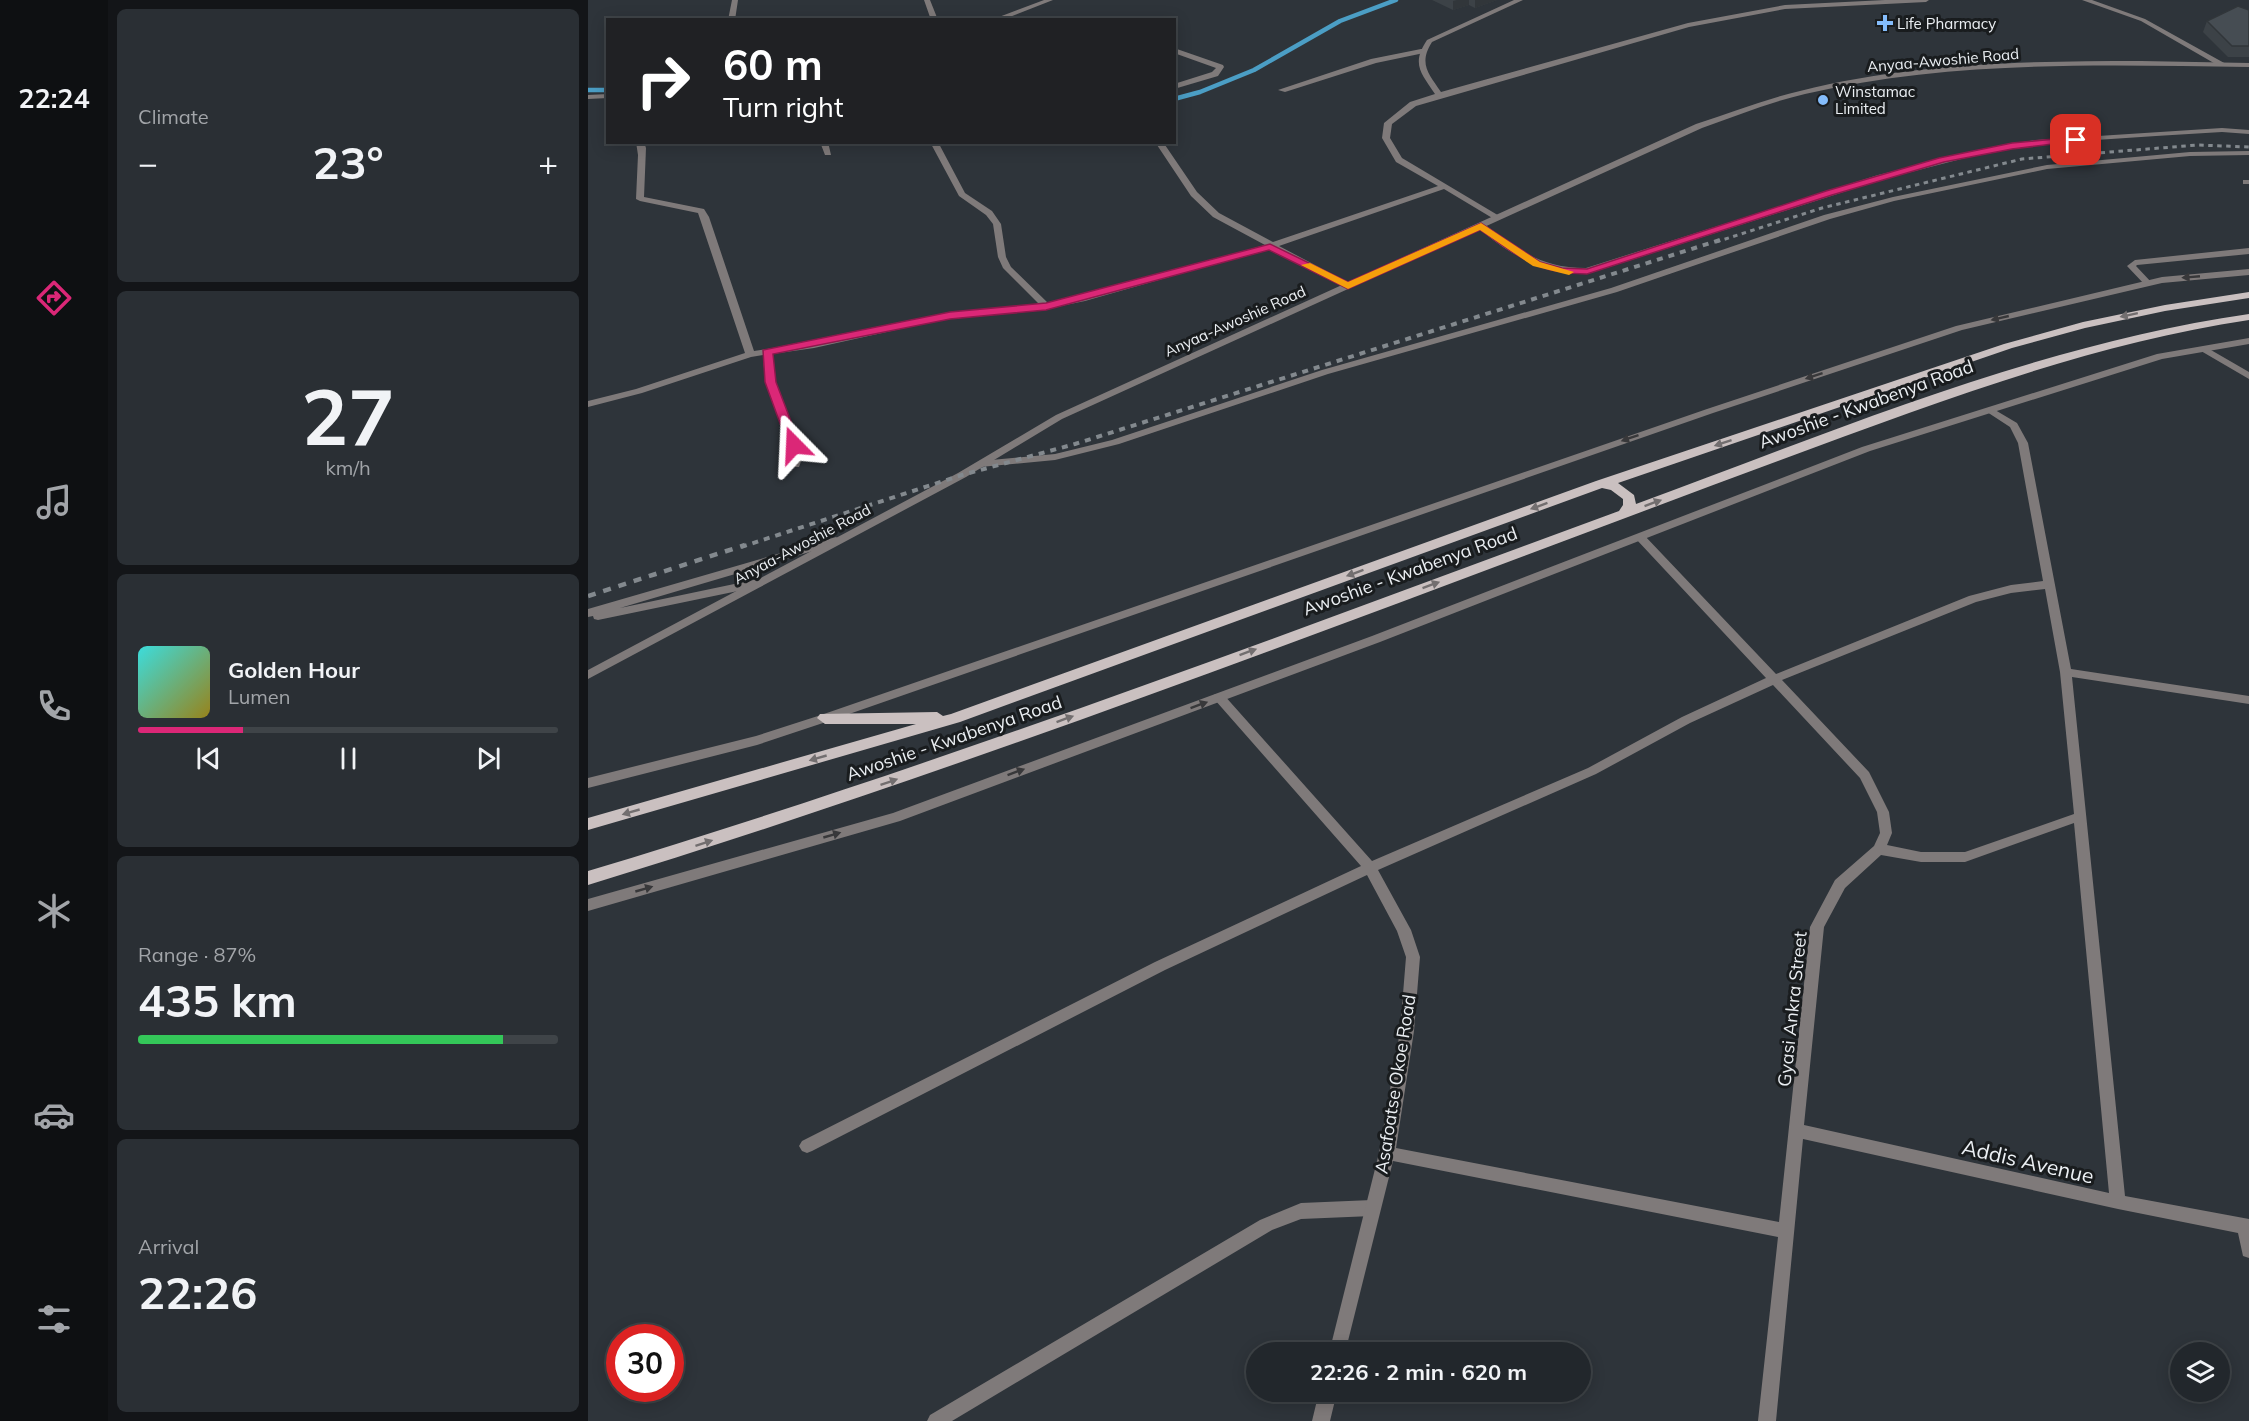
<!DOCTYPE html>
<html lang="en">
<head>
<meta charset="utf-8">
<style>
	:root { --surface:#22272c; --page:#2a2f34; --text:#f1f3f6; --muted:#a2a5a9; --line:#3f4448; --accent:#db2777 }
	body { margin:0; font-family:Mulish,sans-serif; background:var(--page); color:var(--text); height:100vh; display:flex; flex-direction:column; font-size:22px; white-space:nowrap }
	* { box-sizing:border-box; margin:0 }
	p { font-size:20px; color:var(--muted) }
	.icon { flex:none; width:33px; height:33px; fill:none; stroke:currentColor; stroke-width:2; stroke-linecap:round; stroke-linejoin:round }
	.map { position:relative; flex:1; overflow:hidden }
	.details { display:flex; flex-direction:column; gap:9px; padding:9px; background:#131518; width:480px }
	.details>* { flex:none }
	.top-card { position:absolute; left:18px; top:18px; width:570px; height:126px; border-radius:0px; box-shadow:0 3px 15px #0003,0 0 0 2px var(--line); background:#202124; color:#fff; overflow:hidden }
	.controls { position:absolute; left:1582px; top:1342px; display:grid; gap:12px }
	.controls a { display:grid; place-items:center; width:60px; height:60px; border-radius:50%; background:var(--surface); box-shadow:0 3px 15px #0003,0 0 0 2px var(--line); font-size:30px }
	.speed { position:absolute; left:18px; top:1324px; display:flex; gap:12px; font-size:30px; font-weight:700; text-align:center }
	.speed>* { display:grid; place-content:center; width:78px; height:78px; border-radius:50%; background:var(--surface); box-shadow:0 3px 15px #0003,0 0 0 2px var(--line); line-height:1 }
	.speed .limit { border:9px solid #d22; background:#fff; color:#111 }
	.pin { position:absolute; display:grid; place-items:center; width:51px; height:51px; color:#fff; margin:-26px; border-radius:12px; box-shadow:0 3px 9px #0006 }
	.me { position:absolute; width:66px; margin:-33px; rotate:339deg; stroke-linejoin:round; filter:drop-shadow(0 0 4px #0008) }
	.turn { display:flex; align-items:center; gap:21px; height:126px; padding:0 18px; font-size:27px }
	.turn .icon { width:78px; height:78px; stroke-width:2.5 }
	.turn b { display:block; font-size:42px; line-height:51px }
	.big { font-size:45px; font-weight:700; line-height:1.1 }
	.details .card { flex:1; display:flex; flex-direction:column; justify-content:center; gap:9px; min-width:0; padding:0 21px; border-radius:9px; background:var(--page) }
	.details .dial { align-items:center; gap:0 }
	.dial b { font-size:78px; line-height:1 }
	.song { display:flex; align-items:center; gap:18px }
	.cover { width:72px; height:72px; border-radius:9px; background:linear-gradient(135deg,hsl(180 70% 55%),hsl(50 70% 35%)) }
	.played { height:6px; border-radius:3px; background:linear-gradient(90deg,var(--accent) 25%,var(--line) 25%) }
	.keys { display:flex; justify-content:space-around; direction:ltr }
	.heat { display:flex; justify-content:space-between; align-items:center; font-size:33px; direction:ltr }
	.charge { height:9px; border-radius:4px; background:linear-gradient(90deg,#34c759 87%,var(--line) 0) }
	.trip { position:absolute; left:658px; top:1342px; width:345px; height:60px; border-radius:30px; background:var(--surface); box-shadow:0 3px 15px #0003,0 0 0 2px var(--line); font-weight:700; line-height:60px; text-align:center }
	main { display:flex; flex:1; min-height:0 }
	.menu { display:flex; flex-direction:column; width:108px; justify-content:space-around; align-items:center; background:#0e1012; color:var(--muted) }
	.menu .icon { width:42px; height:42px }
	.menu .active { color:var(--accent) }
	.menu b { font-size:27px; color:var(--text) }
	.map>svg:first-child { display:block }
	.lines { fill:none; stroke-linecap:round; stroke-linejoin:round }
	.stream { stroke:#4b9ec5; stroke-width:4.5 }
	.service { fill:#7f7a7a; fill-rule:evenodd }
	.minor { fill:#7f7a7a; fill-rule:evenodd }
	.tertiary { fill:#7f7a7a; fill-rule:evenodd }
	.primary { fill:#cac0c0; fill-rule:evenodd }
	.rail-far2 { stroke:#83898e; stroke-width:3; stroke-dasharray:4.5 4.5; stroke-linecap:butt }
	.rail-far1 { stroke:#83898e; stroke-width:4; stroke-dasharray:6 6; stroke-linecap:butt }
	.rail { stroke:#83898e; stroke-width:4.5; stroke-dasharray:8 8; stroke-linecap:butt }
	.wall { fill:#3c4247 }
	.shaded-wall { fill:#31363a }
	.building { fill:#464d53; stroke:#31363a; stroke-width:1.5 }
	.oneway { fill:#38383a }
	.oneway2 { fill:#726e6f }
	.route { fill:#db2777; stroke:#8e194d; stroke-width:1.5 }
	.slow { fill:#f59e0b }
	.poi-dot { fill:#84bcfb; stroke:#191c1e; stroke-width:2 }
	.labels { text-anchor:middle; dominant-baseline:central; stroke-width:6; stroke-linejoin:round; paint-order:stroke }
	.far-poi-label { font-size:15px; fill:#ebeff3; stroke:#191c1e; text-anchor:start }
	.far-street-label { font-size:15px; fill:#ebeff3; stroke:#191c1e }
	.street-label { font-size:18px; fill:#ebeff3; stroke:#191c1e }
	.near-street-label { font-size:21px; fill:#ebeff3; stroke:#191c1e }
</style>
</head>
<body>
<main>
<nav class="menu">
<b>22:24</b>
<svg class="icon active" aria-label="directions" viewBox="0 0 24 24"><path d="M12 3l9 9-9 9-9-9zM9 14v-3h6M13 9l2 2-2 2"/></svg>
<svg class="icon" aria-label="music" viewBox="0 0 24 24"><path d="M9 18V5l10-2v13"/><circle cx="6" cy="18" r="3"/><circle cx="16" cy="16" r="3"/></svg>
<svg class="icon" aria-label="phone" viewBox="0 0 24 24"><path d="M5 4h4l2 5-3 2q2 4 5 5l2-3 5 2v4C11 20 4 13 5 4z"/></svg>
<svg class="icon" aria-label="climate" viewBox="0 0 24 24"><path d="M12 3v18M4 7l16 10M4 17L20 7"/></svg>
<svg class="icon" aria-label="car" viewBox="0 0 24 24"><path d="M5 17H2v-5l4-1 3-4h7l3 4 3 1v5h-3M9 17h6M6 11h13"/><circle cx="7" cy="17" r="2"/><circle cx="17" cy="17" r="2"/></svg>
<svg class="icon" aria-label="filters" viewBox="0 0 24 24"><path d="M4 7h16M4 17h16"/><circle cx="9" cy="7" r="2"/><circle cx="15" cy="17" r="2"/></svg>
</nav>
<section class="details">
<div class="card"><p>Climate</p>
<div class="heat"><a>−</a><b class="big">23°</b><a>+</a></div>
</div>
<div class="card dial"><b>27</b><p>km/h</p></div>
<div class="card">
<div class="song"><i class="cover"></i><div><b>Golden Hour</b><p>Lumen</p></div></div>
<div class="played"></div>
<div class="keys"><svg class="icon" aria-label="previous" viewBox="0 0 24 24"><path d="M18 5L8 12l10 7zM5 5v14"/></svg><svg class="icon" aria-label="pause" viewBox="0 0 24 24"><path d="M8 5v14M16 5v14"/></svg><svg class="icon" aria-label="next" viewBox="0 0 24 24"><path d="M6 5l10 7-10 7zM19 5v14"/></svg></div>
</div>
<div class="card"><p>Range · 87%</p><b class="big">435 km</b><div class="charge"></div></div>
<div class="card"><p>Arrival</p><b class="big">22:26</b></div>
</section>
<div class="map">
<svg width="1661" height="1421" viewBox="0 0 1661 1421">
	<rect width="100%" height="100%" fill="#2e343a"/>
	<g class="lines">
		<path class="stream" d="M0,90H20
			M586,99L612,92L666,70L752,21L808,0"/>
		<path class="service" d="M833,49H836V53L788,63L697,92L690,90L783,59Z
			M784,1200L790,1203L792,1208L790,1213L784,1216L713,1219L684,1230L364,1421H339L342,1415L672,1220L713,1203Z"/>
		<path class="minor" d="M144,0H150L147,20H140Z
			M336,0H342L350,20H343Z
			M456,0H465L414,20H403Z
			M926,0H935L844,42C830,64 841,74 853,92L1100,23L1197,5L1297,0H1341L1338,2L1197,9L1101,27L828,106L804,124L802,138L814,158L913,217L906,219L856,189L691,246L763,284V288H757L683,248L497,301L458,309L362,318L226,348L184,354L187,382L215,456L211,467H203L202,465L205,456L177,382L175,355L163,357L54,393L0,407V401L48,389L157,353L110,213L52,201L48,199L50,155L48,142H56L58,148L56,197L116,209L121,217L166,351L226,342L362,312L451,304L415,268L410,257L405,224L398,215L371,196L342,142H350L377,193L404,211L413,224L418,257L423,267L460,303L496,296L677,245L625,217L603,196L567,142H575L609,192L631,213L685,242L850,186L808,162L794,138L796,123L822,102L847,94C833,73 823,64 839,40Z
			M1494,0H1504L1557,19L1638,64L1631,66L1553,21Z
			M586,48L635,65L636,67L630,76L586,89V84L624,72L628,68L586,53Z
			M20,94V98L0,99V95Z
			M1634,128L1661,130V134L1634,132L1568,136L1448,144L1404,151L1296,179L999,274C957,273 919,255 889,226L896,224C932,250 952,268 998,268L1290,175L1404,147L1448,140Z
			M232,142H240L243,155H237Z
			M1661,151V155L1602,156L1459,169L1306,201L1242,219L1029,292L740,374L531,444L467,460L392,467L387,464L392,461L467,454L524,440L734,370L1023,288L1236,215L1305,197L1459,165L1602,152Z
			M1655,180H1661V184H1655Z
			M1661,248V254L1549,265L1548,266L1564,283L1560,286L1557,285L1539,266L1547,260Z
			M1616,346L1661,372V379L1613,351L1611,349Z
			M1402,407L1429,423L1440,443L1483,669L1661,696V704L1484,677L1537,1196L1661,1219V1258L1655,1256L1650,1233L1530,1209L1215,1139L1188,1421H1170L1190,1237L805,1161L757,1353H741L791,1153L812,1031L818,957L809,931L779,875L577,970L224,1151L219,1153L214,1151L211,1146L214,1141L567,962L773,866L627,700L625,697L627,694H635L784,861L1000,768L1094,717L1178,678L1048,539L1047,537L1048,535H1056L1188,674L1381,596L1423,585L1455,581L1430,443L1422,427L1399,412L1397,410ZM1457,589L1472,672L1486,814L1377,852H1333L1299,845L1304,833L1301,812L1281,772L1194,680L1388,602L1423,593ZM1185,685L1272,778L1289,812L1292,833L1286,846L1247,880L1222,927L1191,1222L808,1148L826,1031L832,957L823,930L790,870L1008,774L1102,723ZM1486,823L1521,1193L1216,1125L1236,927L1257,888L1293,855L1333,862H1377Z
			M248,537L253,541L252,543L32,608L170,579L176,583L174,586L10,620L6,619L5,616L0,617V609Z
			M731,1392H749L742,1421H724Z"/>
		<path class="tertiary" d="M1553,61L1661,63V67C1513,65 1362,60 1217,94C1182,102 1148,116 1114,128L474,419L378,477L0,679V670L370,473L468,415L1108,124C1143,113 1177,99 1212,91C1323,63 1439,61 1553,61Z
			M1661,269V275L1574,283L1374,330L1125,413L241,721L169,745L0,788V778L168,736L233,715L1119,409L1368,326L1574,277Z
			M1661,338V344L1574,359L1282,451L792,642L312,821L0,911V899L305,813L784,636L1274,447L1569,354Z"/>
		<path class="primary" d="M1661,292V298L1577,311L1497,328L1424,348L1030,483L1046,495L1048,504C1246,431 1452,344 1661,314V320C1543,338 1433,373 1321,413C1227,447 1133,482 1040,517C695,646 352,777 0,885V871C349,766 689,637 1031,511L1035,505V499L1023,490L1014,488L372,722L0,830V818L328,724H237L229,718L232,714L349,712L355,716L363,714L1008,481L1416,344L1495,322L1577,305Z"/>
		<path class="rail-far2" d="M1128,242L1234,208L1434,159L1610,145L1661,147"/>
		<path class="rail-far1" d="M153,547L374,475L487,444L1132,240"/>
		<path class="rail" d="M0,596L157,545"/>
	</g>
	<path class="wall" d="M844,0H909L887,8L881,5L865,10Z
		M1661,10V57H1640L1615,32L1619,21Z"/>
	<path class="shaded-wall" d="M869,0H881V5L865,10V1Z
		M887,0H909L887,8Z"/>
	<path class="building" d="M1650,6L1661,10V46H1644L1619,21Z"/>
	<defs><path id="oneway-solid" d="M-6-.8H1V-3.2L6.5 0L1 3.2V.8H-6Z" transform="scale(1.5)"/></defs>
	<g class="oneway">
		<use href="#oneway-solid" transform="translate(1603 277) rotate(175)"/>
		<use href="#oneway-solid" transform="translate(1412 318) rotate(167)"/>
		<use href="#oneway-solid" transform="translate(1226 376) rotate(162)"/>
		<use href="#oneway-solid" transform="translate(1042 438) rotate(161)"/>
		<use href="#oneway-solid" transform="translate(611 705) rotate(-20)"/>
		<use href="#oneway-solid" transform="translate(428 772) rotate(-20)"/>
		<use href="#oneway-solid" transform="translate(244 835) rotate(-16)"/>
		<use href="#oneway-solid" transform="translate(56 889) rotate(-16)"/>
	</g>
	<g class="oneway2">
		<use href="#oneway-solid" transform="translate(1541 315) rotate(168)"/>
		<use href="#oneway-solid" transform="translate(1135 443) rotate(162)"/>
		<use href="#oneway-solid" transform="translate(1065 503) rotate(-20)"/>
		<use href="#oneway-solid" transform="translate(951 506) rotate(160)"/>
		<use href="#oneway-solid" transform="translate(767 573) rotate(160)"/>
		<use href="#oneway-solid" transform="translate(843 585) rotate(-20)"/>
		<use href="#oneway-solid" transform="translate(660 652) rotate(-20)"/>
		<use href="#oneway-solid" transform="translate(477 719) rotate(-20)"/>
		<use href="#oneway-solid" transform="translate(230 758) rotate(164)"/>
		<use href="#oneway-solid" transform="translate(301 782) rotate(-19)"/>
		<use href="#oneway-solid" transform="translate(43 812) rotate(164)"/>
		<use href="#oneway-solid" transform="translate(116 843) rotate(-18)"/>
	</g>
	<path class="route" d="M1488,137L1492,140L1491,141L1424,149L1356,162L1244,195L999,274C948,274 932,257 892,230L760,289L681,250L458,310L362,319L185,354L188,382L212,445L206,449L200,445L177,382L175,350L362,312L458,303L682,244L760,282L893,223L952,262L974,268L999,269L1238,191L1351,158L1424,143Z"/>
	<path class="slow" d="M893,223L952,262L986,272L981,275L945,266L892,230L760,289L713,265L722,263L760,282Z"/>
	<g class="poi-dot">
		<path d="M1294 14h6v6h6v6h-6v6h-6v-6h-6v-6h6z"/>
		<circle cx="1235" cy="100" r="6"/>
	</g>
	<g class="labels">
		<g class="far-poi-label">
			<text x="1309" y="23">Life Pharmacy</text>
			<text x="1247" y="91">Winstamac<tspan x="1247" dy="17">Limited</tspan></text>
		</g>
		<g class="far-street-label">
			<text transform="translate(1355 60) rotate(-5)">Anyaa-Awoshie Road</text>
			<text transform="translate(647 321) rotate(-24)">Anyaa-Awoshie Road</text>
			<text transform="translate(214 544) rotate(-28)">Anyaa-Awoshie Road</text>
		</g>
		<g class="street-label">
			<text transform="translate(1278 404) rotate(-20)">Awoshie - Kwabenya Road</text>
			<text transform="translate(822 571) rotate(-20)">Awoshie - Kwabenya Road</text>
			<text transform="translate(366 738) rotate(-19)">Awoshie - Kwabenya Road</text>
			<text transform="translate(1204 1009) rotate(-84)">Gyasi Ankra Street</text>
			<text transform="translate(807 1084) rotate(-81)">Asafoatse Okoe Road</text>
		</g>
		<g class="near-street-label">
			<text transform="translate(1440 1161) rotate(13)">Addis Avenue</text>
		</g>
	</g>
</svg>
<div class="controls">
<a><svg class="icon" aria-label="layers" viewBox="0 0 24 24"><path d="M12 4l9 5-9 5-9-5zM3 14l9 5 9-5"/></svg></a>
</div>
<div class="speed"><div class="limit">30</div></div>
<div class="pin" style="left:1488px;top:140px;background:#d93025"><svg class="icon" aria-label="arrive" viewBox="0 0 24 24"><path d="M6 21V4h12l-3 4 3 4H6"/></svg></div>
<svg class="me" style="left:206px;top:445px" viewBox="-20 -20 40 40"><path d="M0-17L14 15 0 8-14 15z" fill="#db2777" stroke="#fff" stroke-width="4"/></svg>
<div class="trip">22:26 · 2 min · 620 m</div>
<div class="top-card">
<div class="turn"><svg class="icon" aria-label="right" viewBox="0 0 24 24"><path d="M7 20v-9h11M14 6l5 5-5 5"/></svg><div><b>60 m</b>Turn right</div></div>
</div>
</div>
</main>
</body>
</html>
